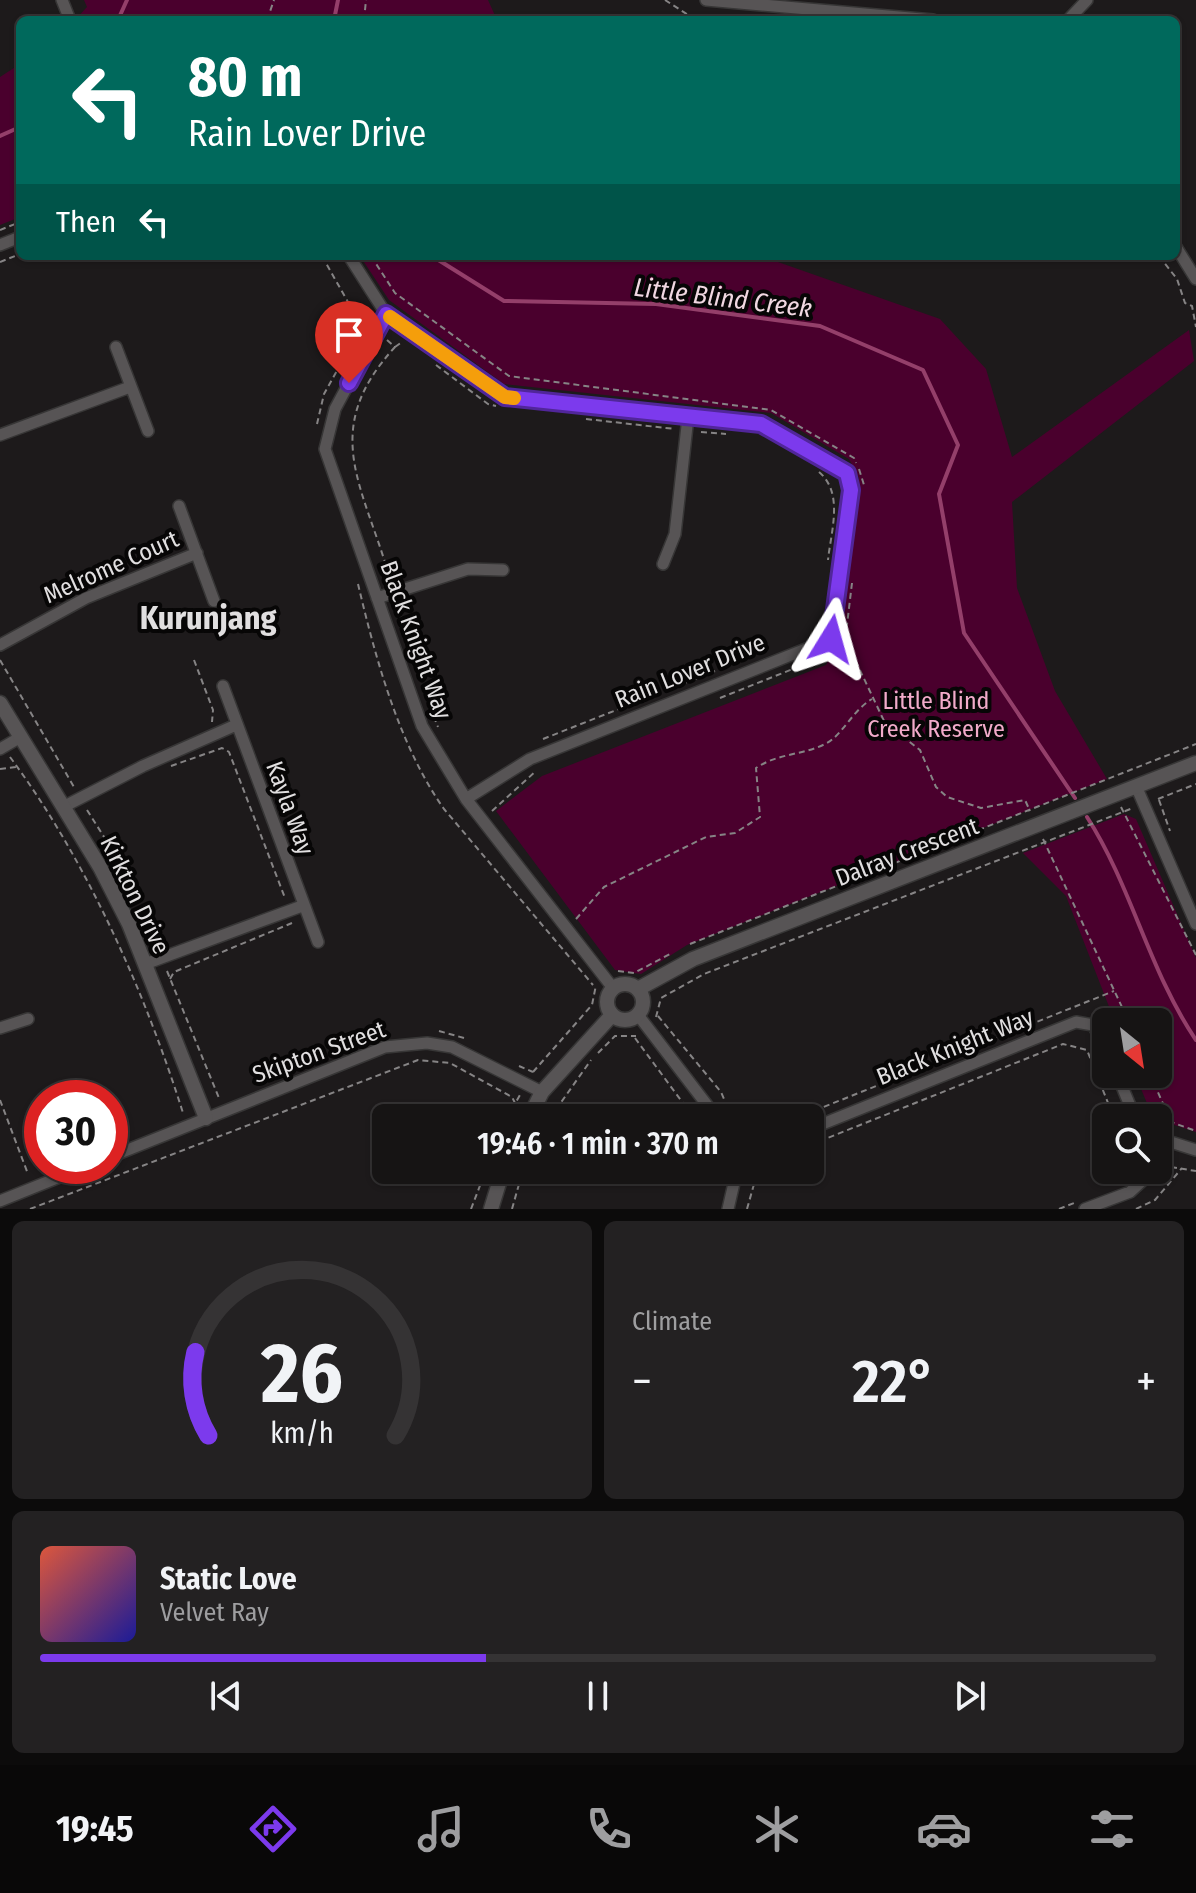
<!DOCTYPE html>
<html lang="en">
<head>
<meta charset="utf-8">
<style>
	:root { --surface:#161414; --page:#232122; --text:#f1f3f6; --muted:#9e9ea0; --line:#353334; --accent:#7c3aed }
	body { margin:0; font-family:"Fira Sans Condensed",sans-serif; background:var(--page); color:var(--text); height:100vh; display:flex; flex-direction:column; font-size:30px; white-space:nowrap }
	* { box-sizing:border-box; margin:0 }
	p { font-size:26px; color:var(--muted) }
	.icon { flex:none; width:44px; height:44px; fill:none; stroke:currentColor; stroke-width:2; stroke-linecap:round; stroke-linejoin:round }
	.map { position:relative; height:1209px; overflow:hidden }
	.drawer { display:flex; flex-direction:column; gap:12px; padding:12px; background:#0c0b0b; flex:1 }
	.drawer>* { flex:none }
	.top-card { position:absolute; left:16px; top:16px; width:1164px; height:244px; border-radius:12px; box-shadow:0 2px 6px #0004,0 0 0 2px var(--line); background:#00695c; color:#fff; overflow:hidden }
	.needle { width:52px; rotate:150deg }
	.tools { position:absolute; left:1092px; top:1008px; display:grid; gap:16px }
	.tools a { display:grid; place-items:center; width:80px; height:80px; border-radius:12px; background:var(--surface); box-shadow:0 2px 6px #0004,0 0 0 2px var(--line); font-size:40px }
	.speed { position:absolute; left:24px; top:1080px; display:flex; gap:16px; font-size:40px; font-weight:700; text-align:center }
	.speed>* { display:grid; place-content:center; width:104px; height:104px; border-radius:50%; background:var(--surface); box-shadow:0 2px 6px #0004,0 0 0 2px var(--line); line-height:1 }
	.speed .limit { border:12px solid #d22; background:#fff; color:#111 }
	.pin { position:absolute; display:grid; place-items:center; width:68px; height:68px; color:#fff; margin:-82px -34px; border-radius:50% 50% 50% 0; rotate:-45deg; box-shadow:0 0 8px #0007 }
	.pin .icon { rotate:45deg }
	.me { position:absolute; width:88px; margin:-44px; rotate:8deg; stroke-linejoin:round; filter:drop-shadow(0 0 6px #0008) }
	.turn { display:flex; align-items:center; gap:28px; height:168px; padding:0 40px; font-size:36px }
	.turn .icon { width:104px; height:104px; stroke-width:2.5 }
	.turn b { display:block; font-size:56px; line-height:68px }
	.then { display:flex; align-items:center; height:76px; padding:0 40px; background:#0003; gap:16px; font-size:30px }
	.big { font-size:60px; font-weight:600; line-height:1.1 }
	.drawer .card { flex:1; display:flex; flex-direction:column; justify-content:center; gap:12px; min-width:0; padding:0 28px; border-radius:12px; background:var(--page) }
	.drawer .dial { align-items:center; gap:0 }
	.dial svg { height:208px; overflow:visible; fill:none; stroke:var(--line); stroke-width:7; stroke-linecap:round; text-anchor:middle }
	.dial text { fill:var(--text); stroke:none }
	.song { display:flex; align-items:center; gap:24px }
	.cover { width:96px; height:96px; border-radius:12px; background:linear-gradient(135deg,hsl(10 70% 55%),hsl(240 70% 35%)) }
	.played { height:8px; border-radius:4px; background:linear-gradient(90deg,var(--accent) 40%,var(--line) 40%) }
	.keys { display:flex; justify-content:space-around; direction:ltr }
	.heat { display:flex; justify-content:space-between; align-items:center; font-size:44px; direction:ltr }
	.drawer .tiles { flex:1; display:grid; gap:12px; grid-template-columns:1fr 1fr }
	.card:last-child { grid-column:span 2 }
	.trip { position:absolute; left:372px; top:1104px; width:452px; height:80px; border-radius:12px; background:var(--surface); box-shadow:0 2px 6px #0004,0 0 0 2px var(--line); font-weight:600; line-height:80px; text-align:center }
	.menu { display:flex; height:128px; justify-content:space-around; align-items:center; background:#090808; color:var(--muted) }
	.menu .icon { width:56px; height:56px }
	.menu .on { color:var(--accent) }
	.menu b { font-size:36px; color:var(--text) }
	.map>svg:first-child { display:block }
	.green { fill:#4a002d }
	.lines { fill:none; stroke-linecap:round; stroke-linejoin:round }
	.stream { stroke:#943f6a; stroke-width:4 }
	.street-casing { stroke:#373636; stroke-width:14 }
	.secondary-casing { stroke:#373636; stroke-width:17 }
	.path { stroke:#868485; stroke-width:2; stroke-dasharray:6 4; stroke-linecap:butt }
	.street { stroke:#575455; stroke-width:11 }
	.secondary { stroke:#575455; stroke-width:14 }
	.route-casing { stroke:#51269a; stroke-width:20 }
	.route { stroke:#7c3aed; stroke-width:14 }
	.slow { stroke:#f59e0b; stroke-width:14 }
	.labels { text-anchor:middle; dominant-baseline:central; stroke-width:8; stroke-linejoin:round; paint-order:stroke }
	.street-label { font-size:24px; fill:#e1dfe0; stroke:#070606 }
	.park-label { font-size:24px; fill:#f2abca; stroke:#070606 }
	.water-label { font-size:26px; font-style:italic; fill:#f1d8e2; stroke:#070606 }
	.district-label { font-size:32px; font-weight:bold; fill:#e1dfe0; stroke:#070606 }
</style>
</head>
<body>
<div class="map">
<svg width="1196" height="1209" viewBox="0 0 1196 1209">
	<rect width="100%" height="100%" fill="#1d1a1b"/>
	<path class="green" d="M84,0H488L497,20H75L87,7Z
		M20,64V217L0,225V77Z
		M360,256H739L778,262L940,319L986,369L1012,457L1189,330L1194,361L1012,502L1017,588L1055,691L1107,779L687,945L641,974L615,970L496,811L542,776L826,665L840,638L859,478L849,459L771,413L504,384L389,300Z
		M1124,814L1136,819L1196,958V1132L1153,1118L1135,1074H1158V1022H1115L1066,896L1023,853Z"/>
	<g class="lines">
		<path class="stream" d="M118,20L127,0
			M334,20L338,0
			M0,136L20,127
			M432,256L504,301L656,304L820,326L923,370L958,445L939,494L964,633L1075,798
			M1087,817C1132,887 1149,971 1196,1040"/>
		<g class="street-casing">
			<path id="street" d="M62,0L70,20
				M706,0L933,20
				M1068,20L1087,0
				M0,245L20,237
				M1176,247L1196,279
				M349,256L386,314L505,397L761,424L847,473L851,490L831,639L530,759L466,799
				M386,314L335,409L325,449L422,726L466,799L613,988
				M116,347L148,431
				M0,435L130,387
				M179,506L214,601
				M663,564L675,534L688,417
				M377,598L468,569L503,570
				M0,645L86,598L197,553
				M223,686L318,942
				M0,749L19,738
				M1136,786L1196,924
				M63,807L143,766L236,725
				M145,964L302,906
				M638,1015L717,1118
				M0,1028L28,1019
				M1117,1074L1135,1118
				M810,1129L1076,1022L1093,1025L1106,1048
				M1158,1138L1196,1150
				M110,1157L385,1047L427,1043L452,1047L542,1092
				M1158,1164L1168,1141
				M0,1201L87,1166
				M728,1209L737,1170
				M1085,1209L1130,1192L1154,1170"/>
		</g>
		<g class="secondary-casing">
			<path id="secondary" d="M0,703L100,867L129,924L206,1118
				M607 1002a18 18 0 1 1 36 0a18 18 0 1 1-36 0Z
				M638,989L693,959L1196,763
				M529,1118L542,1092L612,1015
				M491,1209L503,1170"/>
		</g>
		<path class="path" d="M665,0L696,20
			M267,20L274,0
			M364,20L366,0
			M0,230L20,222
			M322,256L353,311L367,323
			M371,256L395,293L509,376L771,410L854,458L856,463
			M1159,256L1177,279L1185,303L1192,306L1196,327
			M0,262L20,254
			M387,340L395,347C318,431 364,486 390,579
			M395,347L402,342
			M436,365L488,404L496,406
			M586,419L675,429
			M317,424L324,394L364,322
			M701,432L726,434
			M859,469L864,485
			M819,472C844,493 831,531 828,560
			M852,583L846,633L849,647L885,723L920,750L936,787L947,797L981,808L1025,800L1030,811
			M358,584C376,660 399,745 444,809L593,985
			M397,605L408,645
			M0,660L74,787
			M194,660L213,710L212,722
			M720,698L848,647
			M430,707L438,727
			M543,739L715,671
			M10,757C86,859 145,992 183,1113
			M171,766L222,748L229,752L285,898
			M0,769L16,767
			M1158,799L1196,784
			M1159,800L1170,831
			M1121,807L1196,955
			M87,810L118,859L158,946
			M492,811L536,771
			M1043,839L1129,1022
			M576,919L604,887L706,837L735,833L760,817L756,768C778,753 805,755 827,743C843,734 853,710 872,699
			M690,944L1196,744
			M167,971L219,1098
			M618,971L634,973L670,954
			M170,979L174,972L292,923
			M658,1016L721,1092L732,1118
			M656,1017L661,998L704,974L1133,808
			M439,1031L464,1038
			M635,1038L694,1118
			M598,1053L615,1036H636
			M519,1066L533,1072
			M533,1072L592,1005L596,985
			M1150,1074L1171,1122L1196,1131
			M0,1100L28,1174
			M507,1118L520,1095
			M550,1118L591,1060
			M796,1118L1114,991
			M810,1145L1063,1044L1087,1050L1114,1118
			M1171,1167L1196,1171
			M714,1170L719,1184
			M30,1209L418,1060L450,1063L512,1097L515,1103
			M471,1209L486,1170
			M512,1209L523,1170
			M747,1209L758,1170
			M1059,1209L1074,1203
			M1136,1209L1155,1200L1182,1168"/>
		<use href="#street" class="street"/>
		<use href="#secondary" class="secondary"/>
	</g>
	<g class="lines">
		<g class="route-casing">
			<path id="route" d="M349,383L386,314L505,397L761,424L847,473L851,490L831,639"/>
		</g>
		<use href="#route" class="route"/>
		<path class="slow" d="M390,317L505,397L514,398"/>
	</g>
	<g class="labels">
		<g class="street-label">
			<text transform="translate(111 567) rotate(-24)">Melrome Court</text>
			<text transform="translate(416 640) rotate(70)">Black Knight Way</text>
			<text transform="translate(690 671) rotate(-22)">Rain Lover Drive</text>
			<text transform="translate(290 808) rotate(70)">Kayla Way</text>
			<text transform="translate(907 852) rotate(-21)">Dalray Crescent</text>
			<text transform="translate(135 895) rotate(64)">Kirkton Drive</text>
			<text transform="translate(955 1047) rotate(-22)">Black Knight Way</text>
			<text transform="translate(319 1052) rotate(-20)">Skipton Street</text>
		</g>
		<g class="park-label">
			<text x="936" y="701">Little Blind<tspan x="936" dy="28">Creek Reserve</tspan></text>
		</g>
		<g class="water-label">
			<text transform="translate(723 298) rotate(7)">Little Blind Creek</text>
		</g>
		<g class="district-label">
			<text x="208" y="618">Kurunjang</text>
		</g>
	</g>
</svg>
<div class="tools">
<a><svg class="needle" viewBox="-14 -14 28 28"><path d="M0-13l5 13h-10z" fill="#e53935"/><path d="M0 13l5-13h-10z" fill="#9e9ea0"/></svg></a>
<a><svg class="icon" aria-label="search" viewBox="0 0 24 24"><circle cx="10" cy="10" r="6"/><path d="M15 15l6 6"/></svg></a>
</div>
<div class="speed"><div class="limit">30</div></div>
<div class="pin" style="left:349px;top:383px;background:#d93025"><svg class="icon" aria-label="arrive" viewBox="0 0 24 24"><path d="M6 21V4h12l-3 4 3 4H6"/></svg></div>
<svg class="me" style="left:831px;top:639px" viewBox="-20 -20 40 40"><path d="M0-17L14 15 0 8-14 15z" fill="#7c3aed" stroke="#fff" stroke-width="4"/></svg>
<div class="trip">19:46 · 1 min · 370 m</div>
<div class="top-card">
<div class="turn"><svg class="icon" aria-label="left" viewBox="0 0 24 24"><path d="M17 20v-9H6M10 6l-5 5 5 5"/></svg><div><b>80 m</b>Rain Lover Drive</div></div>
<div class="then">Then<svg class="icon" aria-label="left" viewBox="0 0 24 24"><path d="M17 20v-9H6M10 6l-5 5 5 5"/></svg></div>
</div>
</div>
<section class="drawer">
<div class="tiles">
<div class="card dial"><svg viewBox="0 0 100 80">
<path d="M14 69A42 42 0 1 1 86 69"/>
<path d="M14 69A42 42 0 0 1 9 37" stroke="#7c3aed"/>
<text x="50" y="56" font-size="32" font-weight="700">26</text>
<text x="50" y="72" font-size="11">km/h</text>
</svg></div>
<div class="card"><p>Climate</p>
<div class="heat"><a>−</a><b class="big">22°</b><a>+</a></div>
</div>
<div class="card">
<div class="song"><i class="cover"></i><div><b>Static Love</b><p>Velvet Ray</p></div></div>
<div class="played"></div>
<div class="keys"><svg class="icon" aria-label="previous" viewBox="0 0 24 24"><path d="M18 5L8 12l10 7zM5 5v14"/></svg><svg class="icon" aria-label="pause" viewBox="0 0 24 24"><path d="M8 5v14M16 5v14"/></svg><svg class="icon" aria-label="next" viewBox="0 0 24 24"><path d="M6 5l10 7-10 7zM19 5v14"/></svg></div>
</div>
</div>
</section>
<nav class="menu">
<b>19:45</b>
<svg class="icon on" aria-label="directions" viewBox="0 0 24 24"><path d="M12 3l9 9-9 9-9-9zM9 14v-3h6M13 9l2 2-2 2"/></svg>
<svg class="icon" aria-label="music" viewBox="0 0 24 24"><path d="M9 18V5l10-2v13"/><circle cx="6" cy="18" r="3"/><circle cx="16" cy="16" r="3"/></svg>
<svg class="icon" aria-label="phone" viewBox="0 0 24 24"><path d="M5 4h4l2 5-3 2q2 4 5 5l2-3 5 2v4C11 20 4 13 5 4z"/></svg>
<svg class="icon" aria-label="climate" viewBox="0 0 24 24"><path d="M12 3v18M4 7l16 10M4 17L20 7"/></svg>
<svg class="icon" aria-label="car" viewBox="0 0 24 24"><path d="M5 17H2v-5l4-1 3-4h7l3 4 3 1v5h-3M9 17h6M6 11h13"/><circle cx="7" cy="17" r="2"/><circle cx="17" cy="17" r="2"/></svg>
<svg class="icon" aria-label="filters" viewBox="0 0 24 24"><path d="M4 7h16M4 17h16"/><circle cx="9" cy="7" r="2"/><circle cx="15" cy="17" r="2"/></svg>
</nav>
</body>
</html>
